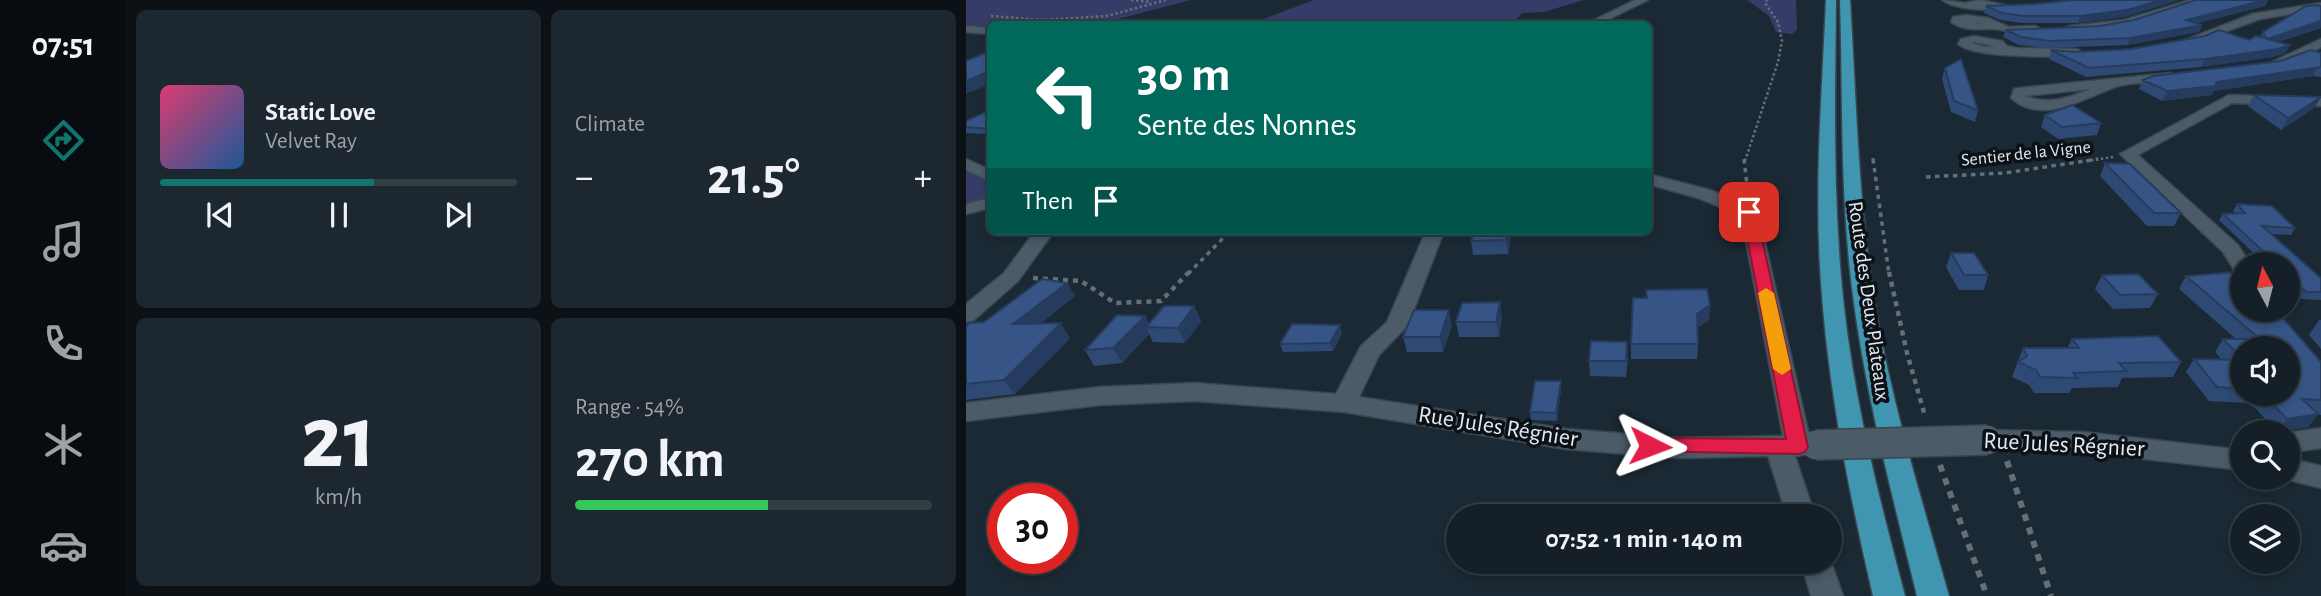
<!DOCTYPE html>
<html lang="en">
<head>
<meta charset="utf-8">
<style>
	:root { --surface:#141f27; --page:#1d272f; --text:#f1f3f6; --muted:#9da2a7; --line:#333d44; --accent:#0f766e }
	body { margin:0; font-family:"Alegreya Sans",sans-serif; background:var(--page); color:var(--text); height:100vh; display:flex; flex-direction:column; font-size:26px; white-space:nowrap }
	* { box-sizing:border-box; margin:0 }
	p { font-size:23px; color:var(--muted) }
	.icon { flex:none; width:38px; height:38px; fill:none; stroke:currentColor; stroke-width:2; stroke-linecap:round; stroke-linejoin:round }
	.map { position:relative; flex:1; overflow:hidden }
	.drawer { display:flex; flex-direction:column; gap:10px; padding:10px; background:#0b1115; width:840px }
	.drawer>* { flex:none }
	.banner { position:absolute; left:21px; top:21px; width:665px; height:214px; border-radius:10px; box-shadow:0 4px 10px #0003,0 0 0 2px var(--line); background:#00695c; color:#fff; overflow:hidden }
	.needle { width:46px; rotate:353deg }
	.controls { position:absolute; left:1264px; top:252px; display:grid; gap:14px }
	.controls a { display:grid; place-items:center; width:70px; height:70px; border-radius:50%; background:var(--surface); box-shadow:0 4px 10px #0003,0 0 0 2px var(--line); font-size:35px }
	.speed { position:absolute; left:21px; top:483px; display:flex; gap:14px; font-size:35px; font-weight:700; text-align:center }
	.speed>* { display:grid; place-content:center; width:91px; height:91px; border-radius:50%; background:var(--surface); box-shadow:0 4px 10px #0003,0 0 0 2px var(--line); line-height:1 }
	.speed .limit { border:10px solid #d22; background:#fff; color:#111 }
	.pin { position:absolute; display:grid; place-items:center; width:60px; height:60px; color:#fff; margin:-30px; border-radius:14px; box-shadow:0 4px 10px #0006 }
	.me { position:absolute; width:77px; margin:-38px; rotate:93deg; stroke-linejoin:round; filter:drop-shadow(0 0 5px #0008) }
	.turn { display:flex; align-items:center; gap:24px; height:147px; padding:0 35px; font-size:32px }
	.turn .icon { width:91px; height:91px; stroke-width:2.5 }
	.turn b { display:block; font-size:49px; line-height:60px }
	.then { display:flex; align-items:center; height:66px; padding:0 35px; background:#0003; gap:14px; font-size:26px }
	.big { font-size:52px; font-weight:700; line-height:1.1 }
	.drawer .card { flex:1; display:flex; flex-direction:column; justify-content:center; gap:10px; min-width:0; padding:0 24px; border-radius:10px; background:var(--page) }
	.drawer .dial { align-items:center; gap:0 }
	.dial b { font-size:91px; line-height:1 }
	.song { display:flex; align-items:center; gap:21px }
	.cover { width:84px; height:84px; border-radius:10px; background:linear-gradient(135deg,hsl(340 70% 55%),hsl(210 70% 35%)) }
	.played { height:7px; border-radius:4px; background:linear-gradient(90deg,var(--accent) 60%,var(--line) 60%) }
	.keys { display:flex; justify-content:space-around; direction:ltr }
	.heat { display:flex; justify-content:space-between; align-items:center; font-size:38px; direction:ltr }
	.charge { height:10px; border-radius:5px; background:linear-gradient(90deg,#34c759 54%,var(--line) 0) }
	.drawer .tiles { flex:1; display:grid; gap:10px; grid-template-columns:repeat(2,1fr) }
	.trip { position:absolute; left:480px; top:504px; width:396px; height:70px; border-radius:35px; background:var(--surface); box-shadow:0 4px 10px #0003,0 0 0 2px var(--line); font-weight:700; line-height:70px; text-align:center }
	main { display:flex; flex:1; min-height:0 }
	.menu { display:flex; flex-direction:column; width:126px; justify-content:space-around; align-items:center; background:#080c10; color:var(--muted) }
	.menu .icon { width:49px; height:49px }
	.menu .active { color:var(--accent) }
	.menu b { font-size:32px; color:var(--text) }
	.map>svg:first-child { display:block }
	.green { fill:#363b68 }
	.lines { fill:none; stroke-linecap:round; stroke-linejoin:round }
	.minor-casing { stroke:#3a464e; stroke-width:3 }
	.major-casing { stroke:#3a464e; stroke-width:3 }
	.path-far3 { stroke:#636f79; stroke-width:2.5; stroke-dasharray:2.5 2.5; stroke-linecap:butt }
	.path-far2 { stroke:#636f79; stroke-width:3.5; stroke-dasharray:4.5 4.5; stroke-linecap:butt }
	.path-far1 { stroke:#636f79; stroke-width:4.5; stroke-dasharray:5 5; stroke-linecap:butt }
	.path { stroke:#636f79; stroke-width:6; stroke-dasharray:7 7; stroke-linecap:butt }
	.minor { fill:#4b5b67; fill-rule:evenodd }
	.major { fill:#4095b1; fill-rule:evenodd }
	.minor-bridge-casing { stroke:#3a464e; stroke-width:32; stroke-linecap:butt }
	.minor-bridge { stroke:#4b5b67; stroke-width:29 }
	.wall { fill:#2e4973; fill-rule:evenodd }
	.shaded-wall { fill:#263c5e }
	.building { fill:#365586; stroke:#263c5e; stroke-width:2 }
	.route { fill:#e11d48; stroke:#92132f; stroke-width:2 }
	.slow { fill:#f59e0b }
	.labels { text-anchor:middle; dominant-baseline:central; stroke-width:7; stroke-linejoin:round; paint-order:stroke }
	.far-street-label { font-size:18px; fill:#e1eaf1; stroke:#0b1116 }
	.street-label { font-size:21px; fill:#e1eaf1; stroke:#0b1116 }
	.near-street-label { font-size:24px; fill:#e1eaf1; stroke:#0b1116 }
</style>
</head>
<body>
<main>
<nav class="menu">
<b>07:51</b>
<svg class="icon active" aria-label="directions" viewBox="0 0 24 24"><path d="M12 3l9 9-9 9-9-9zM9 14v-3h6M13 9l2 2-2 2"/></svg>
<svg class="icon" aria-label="music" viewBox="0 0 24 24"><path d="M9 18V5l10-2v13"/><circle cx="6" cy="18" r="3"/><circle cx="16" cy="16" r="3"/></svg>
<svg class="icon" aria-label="phone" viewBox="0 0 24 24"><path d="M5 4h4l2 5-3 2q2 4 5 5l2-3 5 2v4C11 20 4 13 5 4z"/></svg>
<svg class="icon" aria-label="climate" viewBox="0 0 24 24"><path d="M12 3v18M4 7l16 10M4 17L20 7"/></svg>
<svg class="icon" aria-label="car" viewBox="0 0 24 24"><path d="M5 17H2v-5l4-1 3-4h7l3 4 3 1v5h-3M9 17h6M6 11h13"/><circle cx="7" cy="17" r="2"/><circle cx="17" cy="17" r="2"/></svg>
</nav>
<section class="drawer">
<div class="tiles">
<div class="card">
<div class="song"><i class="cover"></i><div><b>Static Love</b><p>Velvet Ray</p></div></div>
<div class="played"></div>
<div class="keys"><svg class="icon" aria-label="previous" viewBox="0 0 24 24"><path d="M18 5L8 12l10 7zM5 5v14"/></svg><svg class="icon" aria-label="pause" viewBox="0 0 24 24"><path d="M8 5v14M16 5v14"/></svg><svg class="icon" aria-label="next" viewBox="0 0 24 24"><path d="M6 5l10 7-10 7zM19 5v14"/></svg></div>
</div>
<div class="card"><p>Climate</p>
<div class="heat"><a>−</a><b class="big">21.5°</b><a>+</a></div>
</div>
<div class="card dial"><b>21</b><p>km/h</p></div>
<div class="card"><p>Range · 54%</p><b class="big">270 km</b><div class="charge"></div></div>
</div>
</section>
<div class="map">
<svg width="1355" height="596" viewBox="0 0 1355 596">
	<rect width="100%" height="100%" fill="#1b2934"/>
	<path class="green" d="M0,0H225L133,24H24V29L0,27Z
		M348,0H618L578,12L556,13L549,21L551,24H293L292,21Z
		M781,0H830L831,30L826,34L810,32L803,16Z
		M0,169L24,182V200L0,206Z"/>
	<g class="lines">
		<g class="minor-casing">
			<path id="minor" d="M669,0H682L633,24H620Z
				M976,0L999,3L1014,0L1054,8L1049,11C1027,9 993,12 976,0Z
				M1224,0H1239L1159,26L1104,32L1098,29L1104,26L1158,20Z
				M1355,3V9L1294,19L1229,43L1223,44L1217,41L1286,14Z
				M1000,15L1022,18L1043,27L1069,26L1075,29C1059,40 1040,28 1024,29C1009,29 998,31 985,22L987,17ZM999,21L1015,23L1017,24Z
				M0,26L24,28V34L0,32Z
				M1008,36L1036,41L1041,46L1051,48L1111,49L1117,53L1111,57C1084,56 1010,59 992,44L995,39ZM1008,42L1028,46H1029L1018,47L1006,43Z
				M1355,39V47L1333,60L1310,67L1304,63Z
				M1205,73L1211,77L1210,80C1190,84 1168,81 1149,87C1119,98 1075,126 1045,98L1048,89L1053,88ZM1124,89C1103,98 1082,105 1059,96Z
				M1263,95L1355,98V106L1266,103L1172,155L1272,245L1284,264H1276V273L1269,271L1257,252L1154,154Z
				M0,159L24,170V181L0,170Z
				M682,174L744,190L789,208L792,212L843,435L859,438L863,445L859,452L829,456L849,516H821L802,456L712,458L600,449L378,412L229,401L134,405L0,421V403L134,387L229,383L370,394L395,346L421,322L460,231H478L442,325L413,355L393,397L600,429L712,438L817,436L775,215L732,198L682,184Z
				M24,198V208L0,214V204Z
				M69,231H88L52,281L8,320L0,322V304L38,273Z
				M1355,428V448L1321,453V433Z
				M1021,430L1117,432L1276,450V470L1117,452L1021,450L1012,447L1008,440L1012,433Z
				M1321,458L1355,466V488L1315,478H1321Z
				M863,556L877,596H845L835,562H863Z"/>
		</g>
		<g class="major-casing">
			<path id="major" d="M860,0H870C869,93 867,185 875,277C884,385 911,491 939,596H907C883,492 862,388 855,282C848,188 856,94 860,0Z
				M874,0H884C890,95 892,192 906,286C922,392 954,494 983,596H951C926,494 899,393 886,288C874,193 877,96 874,0Z"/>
		</g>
		<path class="path-far3" d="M165,0L185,2
			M25,16L75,20L141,16L200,0
			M907,158V161
			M779,161L812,62L816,41L812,22L799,3L801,0
			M1120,161L1147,157"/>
		<path class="path-far2" d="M778,159L782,194
			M907,159L923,274
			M960,177L1039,173L1132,159
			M222,274L264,231"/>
		<path class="path-far1" d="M923,272L941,353L959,416
			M67,278L115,281L149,303L195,301L223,272"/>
		<path class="path" d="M1041,461L1085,596
			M974,465L1021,596"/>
		<use href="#minor" class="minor"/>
		<use href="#major" class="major"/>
		<g class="minor-bridge-casing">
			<path id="minor-bridge" d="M850,445L1021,440"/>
		</g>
		<use href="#minor-bridge" class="minor-bridge"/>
	</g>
	<path class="wall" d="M1108,0H1213L1158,17L1112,23H1056L1034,20L1018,13L1020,6L1068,4Z
		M1230,0H1302L1299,6L1231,23L1236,25L1233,32L1161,45L1081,48L1053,45L1037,37L1040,30L1134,26L1168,20Z
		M1355,28L1312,42L1324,45L1319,53L1307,57L1235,67L1120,77L1083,59L1085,50L1110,52L1283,40L1294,37L1297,32Z
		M1355,53V77L1347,76L1248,91L1246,95L1196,101L1173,89L1177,80L1314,61Z
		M979,68L1012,110L1009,122L985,112L976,79Z
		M1288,95L1355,97L1348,108L1315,130L1282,106Z
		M24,110V134L0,133V121Z
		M1079,115L1135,123L1131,135L1092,139L1075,127Z
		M1139,163L1215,213L1208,226H1181L1134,176Z
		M1271,204L1329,228L1325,235L1305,234L1355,278V300L1335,299L1321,286V264H1299L1253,220L1257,214L1269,213L1267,211Z
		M508,231H546L542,254L507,255L505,241Z
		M985,253L1022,275L1018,290H993L980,267Z
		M1136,275L1192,294L1184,308L1147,309L1129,289Z
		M1220,276L1355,362V415H1351L1342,427L1311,432L1290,409L1280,403L1243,401L1220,372L1228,359L1256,360L1249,352L1257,339H1270L1213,289ZM1276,348L1321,394H1276Z
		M101,283L109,296L74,324L104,338L49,394L0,400V326L18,322Z
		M680,290L744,305L743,320L731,328L732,344L731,359H665V344L680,298Z
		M228,306L235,321L219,343L187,342L183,334L156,363L128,366L119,350L179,316L183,324Z
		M536,317L533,337H493L490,322Z
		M1353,320H1355V349L1343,335Z
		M486,325L477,352H441L437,337Z
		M376,333L367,351L317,352L314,344Z
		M1106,339L1215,362L1207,377L1156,378L1152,387L1106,388L1103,393H1068L1063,385L1046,377L1057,348H1101Z
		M662,357L660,377L624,376L623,361Z
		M595,389L591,421L565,420L564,412Z"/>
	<path class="shaded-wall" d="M1194,0H1213L1158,17L1112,23L1114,16Z
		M1299,0H1302L1299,6L1217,27L1220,20Z
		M1355,21V28L1297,47L1301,39Z
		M1236,25L1233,32L1161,45L1164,38Z
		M1324,45L1319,53L1307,57L1235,67L1239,59Z
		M1352,67L1347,76L1248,91L1246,95L1196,101L1201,91L1250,82Z
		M24,71V84L0,94V81Z
		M1355,97L1348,108L1315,130L1322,118Z
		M542,231H546L542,254L540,240Z
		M101,283L109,296L56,338L47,324Z
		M534,302L536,317L533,337L530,322Z
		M744,305L743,320L730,329L731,314Z
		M228,306L235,321L219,343L212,328Z
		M483,310L486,325L477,352L474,337Z
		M179,316L185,327H180L183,334L156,363L147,348Z
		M95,323L104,338L49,394L38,380Z
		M374,325L376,333L367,351L364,343Z
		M595,381V389L591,421L590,413Z
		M1352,414L1342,427L1312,432L1321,419Z"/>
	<path class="building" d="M1108,0H1194L1161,10L1114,16H1058L1036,13L1020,6L1068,4Z
		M1230,0H1299L1220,20L1236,25L1164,38L1084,41L1055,37L1040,30L1134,26L1168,20Z
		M1352,5L1355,6V21L1301,39L1324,45L1312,49L1239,59L1123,68L1085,50L1110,52L1165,49L1239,36L1253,30L1283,40L1290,36L1300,38L1297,32L1340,6Z
		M1345,50L1355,53V67L1250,82V86L1201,91L1177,80L1187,76L1314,61Z
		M24,51V71L0,81V61Z
		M995,59L1012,110L988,101L979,68Z
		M1288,95L1355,97L1322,118Z
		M1106,105L1135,123L1096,127L1079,115Z
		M24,110V129L0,127V121Z
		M1139,163L1164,164L1215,213H1188Z
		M1271,204L1306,206L1329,228L1296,226L1355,278V292H1340L1321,274V264H1311L1257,214L1279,213Z
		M508,231H542L540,240L505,241Z
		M985,253H1008L1022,275H998Z
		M1269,272L1276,277V310H1310L1355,362V400L1336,399L1352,414L1321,419L1299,396L1296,394H1321V348H1276V358L1257,339H1294L1220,276Z
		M1172,274L1192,294L1154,295L1136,275Z
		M76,279L101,283L47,324L95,323L38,380L0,384V326L3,323L18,322Z
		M741,289L744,305L731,314L732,344H665L667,298H681L680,290Z
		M534,302L530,322H490L496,303Z
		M198,306H228L212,328L180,327Z
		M448,310H483L474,337H437Z
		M151,315L179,316L147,348L119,350Z
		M326,324L374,325L364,343L314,344Z
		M1192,336L1215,362L1153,363L1160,371L1107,373L1111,378L1074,377L1070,370L1052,362L1061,356L1057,348H1113L1106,339Z
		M625,341L661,342L660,361H623Z
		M1228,359L1276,360V389L1251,387Z
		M569,381H595L590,413L564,412Z"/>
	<path class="route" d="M783,208L790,212L842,447L839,452L832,454L677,451L674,446L677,440L684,438L820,439L776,212Z"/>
	<path class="slow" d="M800,288L808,293L825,369L816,375L807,369L792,293Z"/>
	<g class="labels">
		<g class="far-street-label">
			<text transform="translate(1060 154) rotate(-6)">Sentier de la Vigne</text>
		</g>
		<g class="street-label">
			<text transform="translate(903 301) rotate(82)">Route des Deux Plateaux</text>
		</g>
		<g class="near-street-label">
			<text transform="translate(532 427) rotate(9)">Rue Jules Régnier</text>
			<text transform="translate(1098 445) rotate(3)">Rue Jules Régnier</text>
		</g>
	</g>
</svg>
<div class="controls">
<a><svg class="needle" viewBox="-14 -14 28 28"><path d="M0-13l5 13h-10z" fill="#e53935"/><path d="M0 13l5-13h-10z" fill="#9da2a7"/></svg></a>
<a><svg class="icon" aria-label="sound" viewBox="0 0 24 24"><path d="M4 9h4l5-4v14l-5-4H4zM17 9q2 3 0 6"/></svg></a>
<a><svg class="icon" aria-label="search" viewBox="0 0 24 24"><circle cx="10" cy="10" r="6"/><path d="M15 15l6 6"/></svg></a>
<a><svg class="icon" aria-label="layers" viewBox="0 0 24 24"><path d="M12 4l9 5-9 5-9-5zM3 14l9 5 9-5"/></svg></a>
</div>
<div class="speed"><div class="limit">30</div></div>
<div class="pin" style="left:783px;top:212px;background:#d93025"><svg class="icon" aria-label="arrive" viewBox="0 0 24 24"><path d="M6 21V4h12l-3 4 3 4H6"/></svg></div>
<svg class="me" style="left:684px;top:446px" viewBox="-20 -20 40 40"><path d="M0-17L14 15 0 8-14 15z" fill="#e11d48" stroke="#fff" stroke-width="4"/></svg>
<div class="trip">07:52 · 1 min · 140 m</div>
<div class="banner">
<div class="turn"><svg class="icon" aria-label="left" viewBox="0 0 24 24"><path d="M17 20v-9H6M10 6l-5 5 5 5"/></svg><div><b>30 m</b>Sente des Nonnes</div></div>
<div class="then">Then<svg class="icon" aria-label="arrive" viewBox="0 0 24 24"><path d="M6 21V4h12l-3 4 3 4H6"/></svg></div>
</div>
</div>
</main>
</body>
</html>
